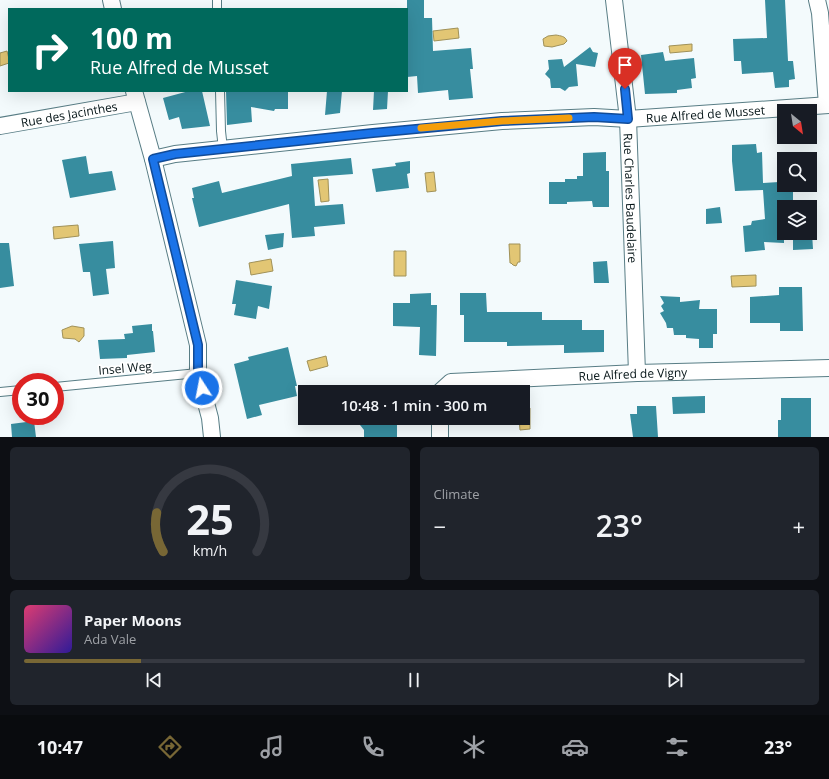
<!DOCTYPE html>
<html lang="en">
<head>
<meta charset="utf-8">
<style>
	:root { --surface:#171b24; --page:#20242c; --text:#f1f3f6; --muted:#9ea1a6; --line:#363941; --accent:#786735 }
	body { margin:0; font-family:"Open Sans",sans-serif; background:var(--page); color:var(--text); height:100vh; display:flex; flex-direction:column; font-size:15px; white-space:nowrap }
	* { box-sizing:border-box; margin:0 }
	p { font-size:13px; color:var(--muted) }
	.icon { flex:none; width:22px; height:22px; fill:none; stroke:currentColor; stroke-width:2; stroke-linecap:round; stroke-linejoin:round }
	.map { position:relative; height:437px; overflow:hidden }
	.drawer { display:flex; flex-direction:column; gap:10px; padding:10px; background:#0d0f14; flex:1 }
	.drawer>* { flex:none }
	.top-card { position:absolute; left:8px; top:8px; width:400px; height:84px; border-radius:0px; box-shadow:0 4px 16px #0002; background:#00695c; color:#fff; overflow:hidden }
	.needle { width:26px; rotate:150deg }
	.buttons { position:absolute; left:777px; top:104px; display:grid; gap:8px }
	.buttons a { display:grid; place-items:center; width:40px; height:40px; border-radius:0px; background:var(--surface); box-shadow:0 4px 16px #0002; font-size:20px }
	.speed { position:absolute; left:12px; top:373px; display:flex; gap:8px; font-size:20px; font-weight:700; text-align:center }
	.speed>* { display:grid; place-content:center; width:52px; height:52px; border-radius:50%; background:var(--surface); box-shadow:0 4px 16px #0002; line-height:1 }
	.speed .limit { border:6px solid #d22; background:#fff; color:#111 }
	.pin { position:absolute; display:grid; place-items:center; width:34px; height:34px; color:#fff; margin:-41px -17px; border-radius:50% 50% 50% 0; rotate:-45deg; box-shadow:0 0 4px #0007 }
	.pin .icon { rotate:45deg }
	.me { position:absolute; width:44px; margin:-22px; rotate:349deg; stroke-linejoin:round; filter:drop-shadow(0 0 3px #0008) }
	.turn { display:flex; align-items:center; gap:14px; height:84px; padding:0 16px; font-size:18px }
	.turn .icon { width:52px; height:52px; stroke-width:2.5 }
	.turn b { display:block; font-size:28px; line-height:34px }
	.big { font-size:30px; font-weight:600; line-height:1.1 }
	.drawer .card { flex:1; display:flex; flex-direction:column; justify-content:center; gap:6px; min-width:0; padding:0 14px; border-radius:6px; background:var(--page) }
	.drawer .dial { align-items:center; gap:0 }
	.dial svg { height:104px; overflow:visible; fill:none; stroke:var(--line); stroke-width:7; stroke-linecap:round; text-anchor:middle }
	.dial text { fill:var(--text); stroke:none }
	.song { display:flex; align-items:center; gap:12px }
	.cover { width:48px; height:48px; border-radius:6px; background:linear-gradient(135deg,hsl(340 70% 55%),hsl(250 70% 35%)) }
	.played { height:4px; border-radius:2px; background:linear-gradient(90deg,var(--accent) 15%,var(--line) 15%) }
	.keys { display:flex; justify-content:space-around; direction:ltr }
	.heat { display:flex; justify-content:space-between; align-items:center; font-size:22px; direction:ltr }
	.drawer .tiles { flex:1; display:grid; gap:10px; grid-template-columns:1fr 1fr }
	.card:last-child { grid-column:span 2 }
	.trip { position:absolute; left:298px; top:385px; width:232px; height:40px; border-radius:0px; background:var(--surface); box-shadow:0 4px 16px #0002; font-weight:600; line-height:40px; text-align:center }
	.menu { display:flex; height:64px; justify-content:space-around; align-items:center; background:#090b0e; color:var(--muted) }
	.menu .icon { width:28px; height:28px }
	.menu .current { color:var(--accent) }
	.menu b { font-size:18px; color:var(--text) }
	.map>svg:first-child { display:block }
	.water { fill:#e2c674; stroke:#a09158 }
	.building { fill:#378d9f }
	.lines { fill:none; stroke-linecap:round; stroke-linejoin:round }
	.service-casing { stroke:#587d85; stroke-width:10 }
	.minor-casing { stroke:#587d85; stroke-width:18 }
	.service { stroke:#fff; stroke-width:8 }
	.minor { stroke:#fff; stroke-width:16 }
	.route-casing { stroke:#114b97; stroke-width:10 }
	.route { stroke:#1a73e8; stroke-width:7 }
	.slow { stroke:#f59e0b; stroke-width:7 }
	.labels { text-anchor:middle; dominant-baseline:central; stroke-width:3.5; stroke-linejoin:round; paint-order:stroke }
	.street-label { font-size:12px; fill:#051417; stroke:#fff }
</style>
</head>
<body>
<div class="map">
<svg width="829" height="437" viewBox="0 0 829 437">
	<rect width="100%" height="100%" fill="#f3fafc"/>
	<path class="water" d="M458,28L459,38L434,41L433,31Z
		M556,35C561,36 565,36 567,41L564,44L552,47L544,46L543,39L548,36Z
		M692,44V51L670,53L669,46Z
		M7,51L9,59V63L0,66V53Z
		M434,172L436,191L427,192L425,173Z
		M328,179L329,201L321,202L318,180Z
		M78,225L79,236L54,239L53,227Z
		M509,244H520V262H518L516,266L513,265L511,263H510Z
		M394,251H406V276H394Z
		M271,259L273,271L251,275L249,263Z
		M756,275V286L732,287L731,276Z
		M72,326L84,328V336L79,342L75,339L63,338L62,330Z
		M326,356L328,366L310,371L307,361Z
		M523,408H530V429L520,430L519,418H523Z"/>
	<path class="building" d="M407,0H424V18H432L433,51L471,48L473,69H470L473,98L449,100L448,90L418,93L417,76L407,77Z
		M765,0H785L788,61H793L795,79L789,80V87L775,88L773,72L742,74L741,61H734L733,39L767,38Z
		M590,47L593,52L598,53L595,67L576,64L578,86L569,87L565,91L560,88H551L550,79L545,74L549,69L548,60L562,59L564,67Z
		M663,52L665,61L694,58L696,78L691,79L692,88L677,90V93L645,94L641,55Z
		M189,91H202L210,126L182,129L179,117L169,120L163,98Z
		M226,91H288V109H275L274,111L251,107L252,122L227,125Z
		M327,91H342L340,113L325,115Z
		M374,91H388L387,109L373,110Z
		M756,144L757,153L762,152L763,183L779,182V185H793V207H784V243L764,242L765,250L745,252L743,226L751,225L752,221L765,219L763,190L735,191L732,161V145Z
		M606,152V171H609V207H593L592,201L567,202V204H549V182H565V179H577V176H583V153Z
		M86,156L89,174L112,171L116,190L70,198L62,160Z
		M351,158L353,174L313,177L315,206L343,204L345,224L314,227L315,236L292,238L289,204L199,227L192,198H194L192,188L219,181L222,193L292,176L291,164Z
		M410,161V173L407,174L409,188L376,192L372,169L396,166L395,163Z
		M720,207L722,223L706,224V209Z
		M284,233L283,247L268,250L265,235Z
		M793,233H812L813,249L793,250Z
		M113,241L115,268L106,269L109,294L93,296L90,272H83L79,244Z
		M0,243H9L14,286L0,288Z
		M607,261L609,283H594L593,262Z
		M236,280L272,286L269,309L258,306L256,319L234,315L236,304H232Z
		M779,287H802L803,331H780V323H750V297L779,295Z
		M431,293V305H437L436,356L419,355L420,327L393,326V303H410V294Z
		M460,293H486L487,312H542V320H582V330H604V352L564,353V345L507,346V342H464V315H460Z
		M660,296L680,297V302L700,300L699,309H717V334H713V348H699V339L686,338V335H674L673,328H667L666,323L660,313L664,311L661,306L664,303Z
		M152,324V331H153L155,352L127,355V358L100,359L98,340L125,339L124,334L133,333L132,326Z
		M288,347L297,386H295L297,396L259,405L262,415L247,419L234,364L249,360L248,357Z
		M705,396V413L673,414L672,397Z
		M781,398H811V437H778V420H781Z
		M637,406H656L658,437H633L630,414H637Z
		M356,420L381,421V424H397V437H364V430Z
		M34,421L36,437H12L11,424Z"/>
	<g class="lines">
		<g class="service-casing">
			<path id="service" d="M217,0V9
				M220,91L221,131L223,149
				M55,387L198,373
				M0,392L21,390"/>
		</g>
		<g class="minor-casing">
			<g id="minor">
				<path d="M111,0L113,9"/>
				<path id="s1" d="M614,0L628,119L637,373"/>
				<path d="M817,0L820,13L827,105"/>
				<path d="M134,91L153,159L198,345V373L210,418L212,437"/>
				<path id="s2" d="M0,126L137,102"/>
				<path id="s3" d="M153,159L175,154L373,133L502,121L594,117L628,119L829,105"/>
				<path id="s4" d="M440,392L451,382L637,373L829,368"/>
				<path d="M440,418V437"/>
			</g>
		</g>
		<use href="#service" class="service"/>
		<use href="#minor" class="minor"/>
	</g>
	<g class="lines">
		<g class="route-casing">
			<path id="route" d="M202,388L198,373V345L153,159L175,154L373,133L502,121L594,117L628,119L625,89"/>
		</g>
		<use href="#route" class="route"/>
		<path class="slow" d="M421,128L502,121L569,118"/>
	</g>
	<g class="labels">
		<g class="street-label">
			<text stroke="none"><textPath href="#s2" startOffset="70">Rue des Jacinthes</textPath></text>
			<text stroke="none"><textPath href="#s3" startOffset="555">Rue Alfred de Musset</textPath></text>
			<text stroke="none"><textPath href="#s1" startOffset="199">Rue Charles Baudelaire</textPath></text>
			<text transform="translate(125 368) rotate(-5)">Insel Weg</text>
			<text stroke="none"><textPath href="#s4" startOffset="197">Rue Alfred de Vigny</textPath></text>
		</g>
	</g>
</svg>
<div class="buttons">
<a><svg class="needle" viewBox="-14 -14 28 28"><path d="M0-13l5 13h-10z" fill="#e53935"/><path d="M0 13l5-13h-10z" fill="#9ea1a6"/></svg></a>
<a><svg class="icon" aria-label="search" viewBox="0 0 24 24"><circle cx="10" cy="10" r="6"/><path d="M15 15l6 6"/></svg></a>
<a><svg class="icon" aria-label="layers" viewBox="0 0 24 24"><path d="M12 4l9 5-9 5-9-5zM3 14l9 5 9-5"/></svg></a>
</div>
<div class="speed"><div class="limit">30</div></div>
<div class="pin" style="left:625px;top:89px;background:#d93025"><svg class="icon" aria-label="arrive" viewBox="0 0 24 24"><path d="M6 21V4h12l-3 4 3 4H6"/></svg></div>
<svg class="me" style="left:202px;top:388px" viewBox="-20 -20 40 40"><circle r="17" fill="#1a73e8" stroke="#fff" stroke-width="3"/><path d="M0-11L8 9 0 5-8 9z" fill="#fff"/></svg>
<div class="trip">10:48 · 1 min · 300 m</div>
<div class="top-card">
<div class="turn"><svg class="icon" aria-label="right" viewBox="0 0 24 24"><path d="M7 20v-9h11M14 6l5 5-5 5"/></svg><div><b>100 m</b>Rue Alfred de Musset</div></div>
</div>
</div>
<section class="drawer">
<div class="tiles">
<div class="card dial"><svg viewBox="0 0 100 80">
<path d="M14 69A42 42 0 1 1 86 69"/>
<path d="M14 69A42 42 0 0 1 9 39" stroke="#786735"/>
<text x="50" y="56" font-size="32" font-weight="700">25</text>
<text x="50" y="72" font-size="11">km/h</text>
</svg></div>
<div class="card"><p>Climate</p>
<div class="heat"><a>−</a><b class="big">23°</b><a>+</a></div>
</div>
<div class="card">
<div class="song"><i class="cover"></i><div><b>Paper Moons</b><p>Ada Vale</p></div></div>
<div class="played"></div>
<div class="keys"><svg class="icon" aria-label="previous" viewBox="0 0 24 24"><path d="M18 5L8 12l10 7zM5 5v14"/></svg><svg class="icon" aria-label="pause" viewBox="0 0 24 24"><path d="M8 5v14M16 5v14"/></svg><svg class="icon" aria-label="next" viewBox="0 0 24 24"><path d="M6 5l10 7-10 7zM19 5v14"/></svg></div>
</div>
</div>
</section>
<nav class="menu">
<b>10:47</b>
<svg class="icon current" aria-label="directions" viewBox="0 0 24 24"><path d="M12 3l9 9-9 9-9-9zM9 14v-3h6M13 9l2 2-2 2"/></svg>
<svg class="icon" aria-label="music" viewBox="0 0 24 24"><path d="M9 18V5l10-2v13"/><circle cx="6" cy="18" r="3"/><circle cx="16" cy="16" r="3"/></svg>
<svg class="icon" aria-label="phone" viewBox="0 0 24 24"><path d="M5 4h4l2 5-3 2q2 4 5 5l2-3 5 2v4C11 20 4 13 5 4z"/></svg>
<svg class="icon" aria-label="climate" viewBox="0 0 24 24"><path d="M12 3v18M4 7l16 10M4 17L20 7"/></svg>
<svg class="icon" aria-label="car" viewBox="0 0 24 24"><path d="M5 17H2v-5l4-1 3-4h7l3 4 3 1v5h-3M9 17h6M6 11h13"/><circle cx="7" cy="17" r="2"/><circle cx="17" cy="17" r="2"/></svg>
<svg class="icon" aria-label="filters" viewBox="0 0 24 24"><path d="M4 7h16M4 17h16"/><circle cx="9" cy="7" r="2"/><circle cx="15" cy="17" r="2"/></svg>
<b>23°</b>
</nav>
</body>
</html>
